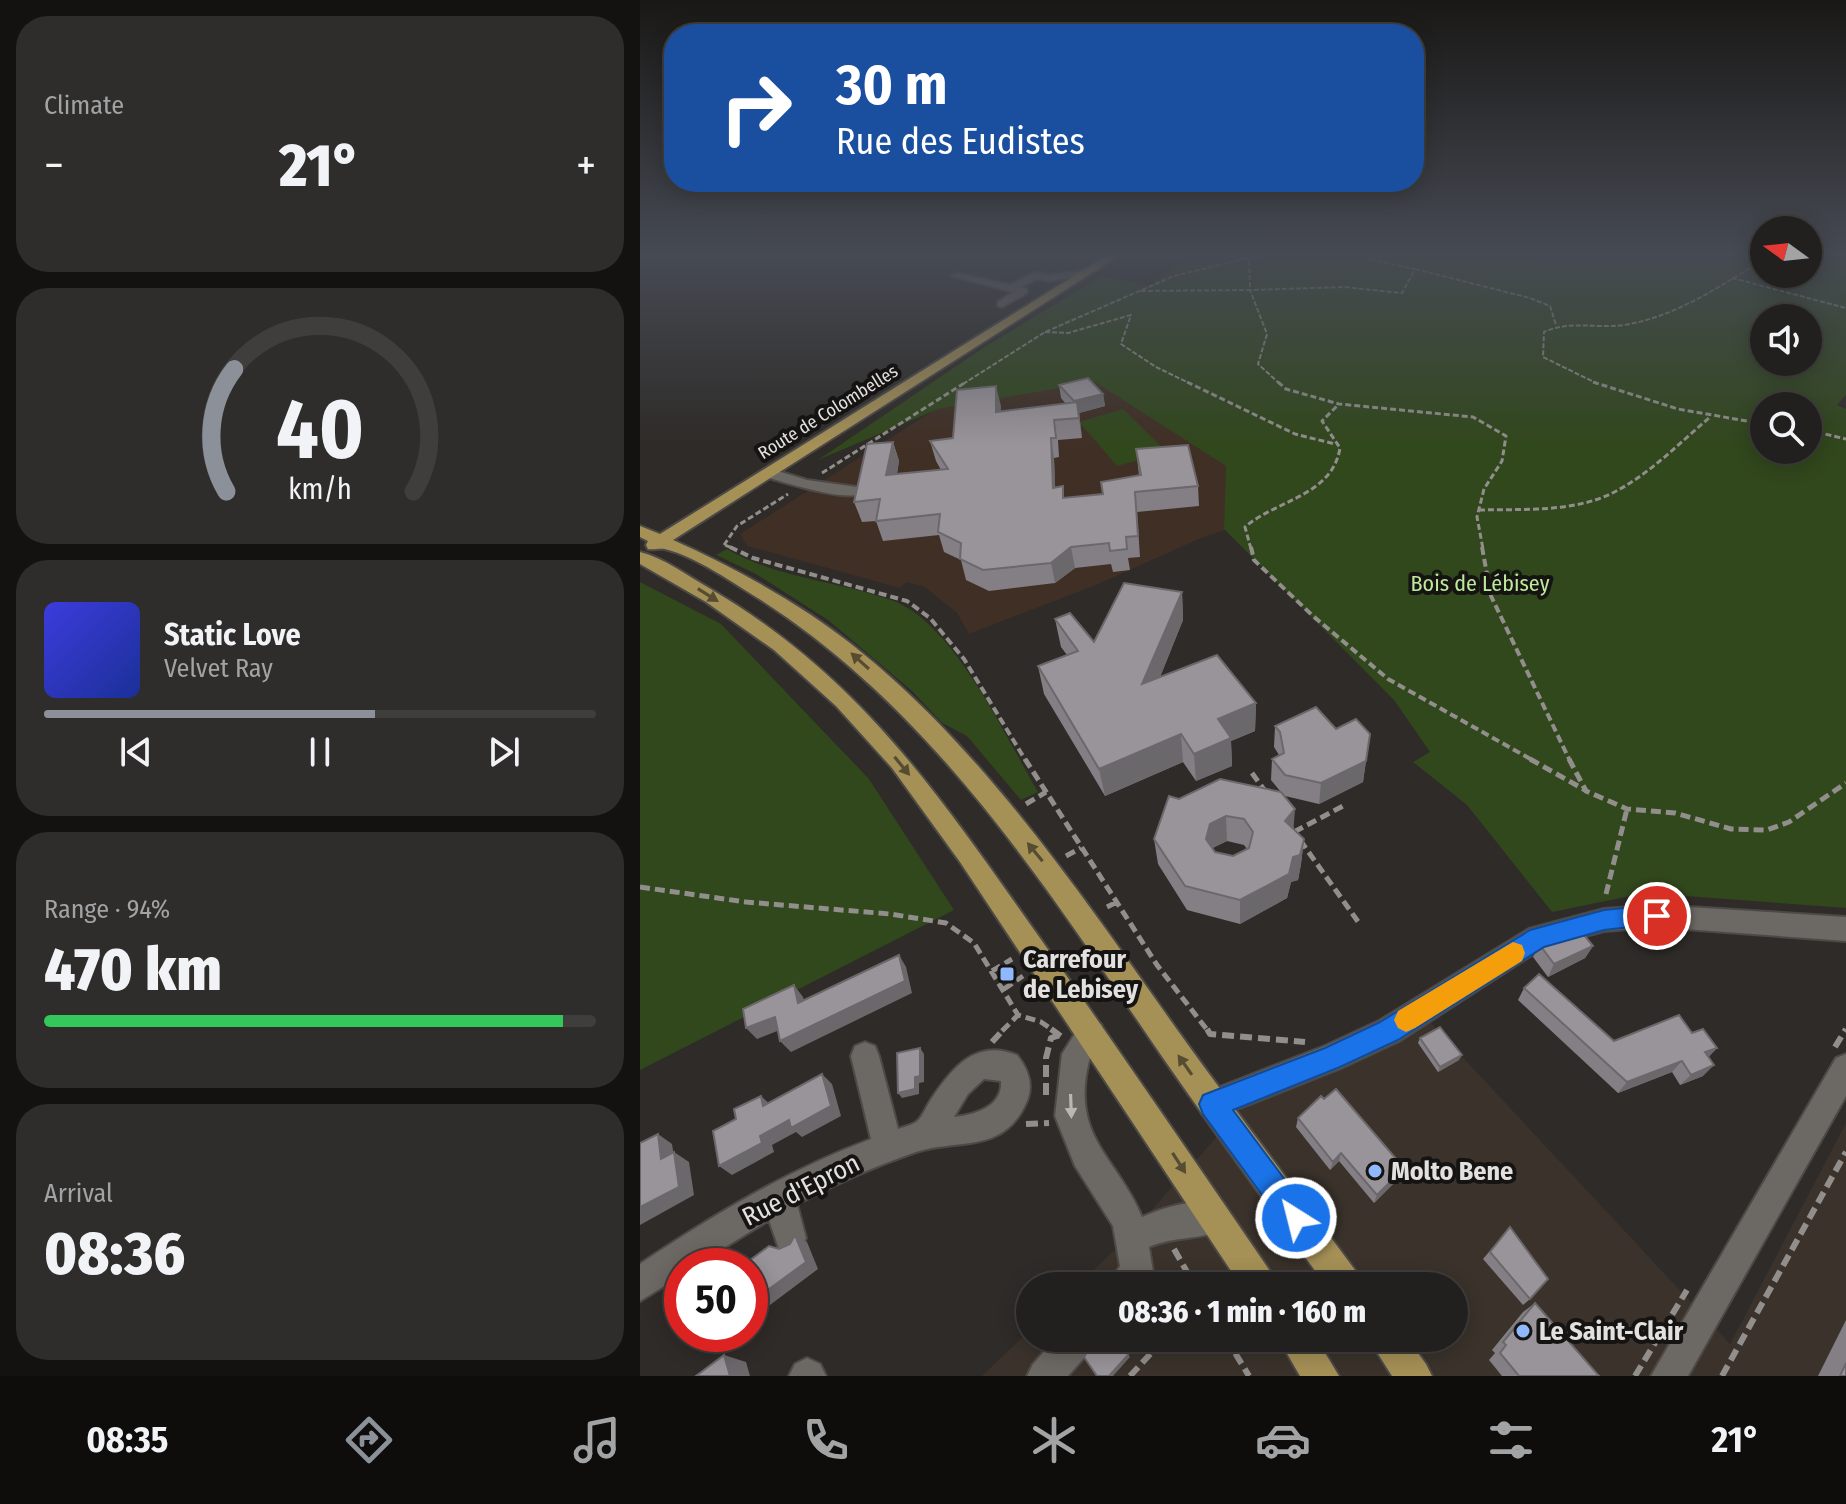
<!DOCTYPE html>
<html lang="en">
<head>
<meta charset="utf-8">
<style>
	:root { --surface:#22201e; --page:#2e2d2b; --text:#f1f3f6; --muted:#a2a3a4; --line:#3f3e3c; --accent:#8c9099 }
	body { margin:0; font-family:"Fira Sans Condensed",sans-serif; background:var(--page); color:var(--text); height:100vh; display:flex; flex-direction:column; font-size:30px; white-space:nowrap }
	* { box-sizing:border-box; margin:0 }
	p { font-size:26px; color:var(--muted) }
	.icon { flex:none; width:44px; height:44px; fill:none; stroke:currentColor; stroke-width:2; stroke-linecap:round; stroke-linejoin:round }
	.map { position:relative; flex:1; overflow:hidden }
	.details { display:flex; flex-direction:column; gap:16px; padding:16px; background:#131210; width:640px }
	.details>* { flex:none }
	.top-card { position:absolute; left:24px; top:24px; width:760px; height:168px; border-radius:32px; box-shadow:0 4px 20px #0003,0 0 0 2px var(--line); background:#1a4fa0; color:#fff; overflow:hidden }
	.needle { width:52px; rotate:285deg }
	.tools { position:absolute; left:1110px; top:216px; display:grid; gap:16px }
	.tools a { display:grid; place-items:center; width:72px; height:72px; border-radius:50%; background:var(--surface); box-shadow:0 4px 20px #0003,0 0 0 2px var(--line); font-size:40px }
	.speed { position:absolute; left:24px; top:1248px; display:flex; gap:16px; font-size:40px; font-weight:700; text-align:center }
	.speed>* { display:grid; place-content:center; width:104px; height:104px; border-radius:50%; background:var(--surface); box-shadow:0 4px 20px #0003,0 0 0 2px var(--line); line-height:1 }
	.speed .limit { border:12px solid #d22; background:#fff; color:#111 }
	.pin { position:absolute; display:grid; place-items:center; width:68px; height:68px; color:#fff; margin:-34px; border:4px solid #fff; border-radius:50%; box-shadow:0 2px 8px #0007 }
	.me { position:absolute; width:88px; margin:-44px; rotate:324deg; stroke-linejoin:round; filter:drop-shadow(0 0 6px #0008) }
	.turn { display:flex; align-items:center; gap:28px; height:168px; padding:0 40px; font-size:36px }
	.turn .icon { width:104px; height:104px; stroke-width:2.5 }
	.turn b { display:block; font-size:56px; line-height:68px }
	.big { font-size:60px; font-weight:800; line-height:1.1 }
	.details .card { flex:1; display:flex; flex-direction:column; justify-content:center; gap:12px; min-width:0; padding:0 28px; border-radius:32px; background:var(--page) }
	.details .dial { align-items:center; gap:0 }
	.dial svg { height:208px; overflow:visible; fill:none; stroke:var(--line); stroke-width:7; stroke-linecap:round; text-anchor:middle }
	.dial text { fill:var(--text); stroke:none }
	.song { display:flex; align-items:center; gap:24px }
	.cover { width:96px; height:96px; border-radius:12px; background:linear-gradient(135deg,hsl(240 70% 55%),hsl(230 70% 35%)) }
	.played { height:8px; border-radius:4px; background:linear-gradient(90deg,var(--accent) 60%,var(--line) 60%) }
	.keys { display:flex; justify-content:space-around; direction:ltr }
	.heat { display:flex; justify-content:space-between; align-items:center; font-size:44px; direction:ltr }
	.charge { height:12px; border-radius:6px; background:linear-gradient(90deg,#34c759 94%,var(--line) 0) }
	.trip { position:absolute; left:376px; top:1272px; width:452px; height:80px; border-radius:40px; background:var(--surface); box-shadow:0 4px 20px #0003,0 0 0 2px var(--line); font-weight:800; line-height:80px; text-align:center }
	.tabs { display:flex; height:128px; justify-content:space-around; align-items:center; background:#0e0d0c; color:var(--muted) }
	.tabs .icon { width:56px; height:56px }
	.tabs .on { color:var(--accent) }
	.tabs b { font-size:36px; color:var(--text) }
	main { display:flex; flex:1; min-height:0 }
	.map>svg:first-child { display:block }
	.built { fill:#3a322b }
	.education { fill:#402f25 }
	.green { fill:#31471c; fill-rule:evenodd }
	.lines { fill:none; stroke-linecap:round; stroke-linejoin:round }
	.minor-casing { stroke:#4c4947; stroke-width:4 }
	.major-casing { stroke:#4c4947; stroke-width:4 }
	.path-far4 { stroke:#918e8c; stroke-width:2; stroke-dasharray:5 2; stroke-linecap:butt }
	.path-far3 { stroke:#918e8c; stroke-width:3; stroke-dasharray:6 3; stroke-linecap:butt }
	.path-far2 { stroke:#918e8c; stroke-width:4; stroke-dasharray:8 4; stroke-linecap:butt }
	.path-far1 { stroke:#918e8c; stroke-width:5; stroke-dasharray:10 5; stroke-linecap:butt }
	.path { stroke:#918e8c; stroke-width:6; stroke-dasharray:12 6; stroke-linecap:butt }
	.minor { fill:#6c6864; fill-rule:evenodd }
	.major { fill:#a59056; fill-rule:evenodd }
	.wall { fill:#847f84; fill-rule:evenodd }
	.shaded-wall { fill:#6b686b }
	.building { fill:#999499; stroke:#6b686b; stroke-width:2; fill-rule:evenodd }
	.oneway { fill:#564c31 }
	.oneway2 { fill:#b9b7b4 }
	.route { fill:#1a73e8; stroke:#114b97; stroke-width:2 }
	.slow { fill:#f59e0b }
	.poi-dot { fill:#90b8fd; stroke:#151412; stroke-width:3 }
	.labels { text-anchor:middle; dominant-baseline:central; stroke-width:8; stroke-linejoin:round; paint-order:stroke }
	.far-street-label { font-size:18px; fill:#e3e1df; stroke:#151412 }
	.park-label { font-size:22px; fill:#bee99a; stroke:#151412 }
	.near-poi-label { font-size:26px; font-weight:bold; fill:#e3e1df; stroke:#151412; text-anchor:start }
	.near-street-label { font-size:26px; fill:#e3e1df; stroke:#151412 }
</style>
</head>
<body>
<main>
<section class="details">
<div class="card"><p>Climate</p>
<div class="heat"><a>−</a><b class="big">21°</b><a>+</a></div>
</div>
<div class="card dial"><svg viewBox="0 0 100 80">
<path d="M14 69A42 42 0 1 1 86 69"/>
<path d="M14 69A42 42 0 0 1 17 22" stroke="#8c9099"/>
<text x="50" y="56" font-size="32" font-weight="700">40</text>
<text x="50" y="72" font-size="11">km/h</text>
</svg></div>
<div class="card">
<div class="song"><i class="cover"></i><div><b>Static Love</b><p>Velvet Ray</p></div></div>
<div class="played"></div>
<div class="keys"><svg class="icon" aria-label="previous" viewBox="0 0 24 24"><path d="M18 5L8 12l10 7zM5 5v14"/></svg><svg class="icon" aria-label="pause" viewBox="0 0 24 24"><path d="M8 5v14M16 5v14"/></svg><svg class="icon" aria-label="next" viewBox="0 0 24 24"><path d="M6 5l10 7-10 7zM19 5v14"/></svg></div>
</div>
<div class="card"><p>Range · 94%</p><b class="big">470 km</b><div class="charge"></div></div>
<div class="card"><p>Arrival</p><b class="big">08:36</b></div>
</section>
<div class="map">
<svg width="1206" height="1376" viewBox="0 0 1206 1376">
	<rect width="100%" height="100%" fill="#2e2b28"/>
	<path class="built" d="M789,1021L1090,1344L1206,1123V1376H342L390,1330V1338H814V1286H437L483,1242L606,1104Z"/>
	<path class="education" d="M404,340L689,494L559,539L456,585L329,634L317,613L285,587L266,582L260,588L107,546L100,534Z"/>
	<path class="green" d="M557,253H1124V274H1168V253H1206V395L1197,405L1206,409V908L1005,893L912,912L827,805L773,762L790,752L754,700L584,529L586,466L455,382L298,409L178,460L343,348L462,276L508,286ZM1124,318H1168V362H1124ZM1124,406H1168V450H1124Z
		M483,409L527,452L477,466L439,422Z
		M87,549C136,578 198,581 251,600C313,621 365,736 398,792L381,800L327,736L302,723L272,691L188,620L116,574L76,555Z
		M0,582L81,624L229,779L314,910L0,1070Z"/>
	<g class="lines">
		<g class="minor-casing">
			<path id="minor" d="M446,270L451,273L450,275L409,281L397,279L381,287L387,289V293L362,307L358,306V302L373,292L312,276L317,273L370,285L395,272L409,275Z
				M128,468L167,480L217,487L225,492C210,504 143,482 123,476V470Z
				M1017,905L1206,917V941L1017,927L964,931L904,947L759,1041L701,1068L572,1119L562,1114L557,1104L562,1094L685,1046L739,1021L889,929L964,909Z
				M451,1020L461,1024L465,1034C461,1043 452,1052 449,1061C430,1137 477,1157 502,1217C527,1206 560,1196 586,1207L591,1218L586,1229C561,1240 534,1236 509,1247L513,1272L507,1286H467L480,1266L473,1226L435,1166L415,1116L422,1054L441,1024Z
				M225,1042L235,1046L239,1056L258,1129C263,1127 272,1125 276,1122C282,1118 286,1107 290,1101C311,1069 335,1038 377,1055C388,1069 394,1084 387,1101C364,1155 319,1138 276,1152C235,1166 195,1184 157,1204L166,1238L161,1249L150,1254L139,1249L129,1220L55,1266H42V1275L0,1301V1264C73,1215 148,1170 231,1139L211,1056L215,1046ZM344,1079L361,1081C363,1107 334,1115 314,1117L328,1094Z
				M1206,1054V1096L1048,1376H1011L1196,1058Z
				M416,1338H456L451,1350L428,1376H387L393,1364Z
				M167,1358L180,1364L186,1376H149L155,1364Z"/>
		</g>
		<g class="major-casing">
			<path id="major" d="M471,253H483L33,540C82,562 127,586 171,615C321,715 435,886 538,1031C597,1113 658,1193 718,1274L723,1286H686C631,1209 575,1133 521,1055C406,887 295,712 121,600C93,583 57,557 25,549C20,548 14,550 8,549L6,545L8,541L0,537V526L20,534Z
				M0,552C24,558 48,576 69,588C223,678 302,800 402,941C480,1051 556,1163 632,1274L637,1286H601L320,862L252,768L196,706L134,650L66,602L0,564Z
				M638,1338H676L699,1376H660Z
				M728,1338H767L786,1364L792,1376H752Z"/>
		</g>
		<path class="path-far4" d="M775,269L890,298L910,306L916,325
			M1092,278L1206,308
			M501,291L610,290L609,257
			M405,332L428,333L491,315L481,344L516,367L551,384
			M323,384L405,332L534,276L629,253
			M640,384L618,364L627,334L610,290L704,287L762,293L775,269L729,259L727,253
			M958,384L903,357L904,332C930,320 956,329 984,325C1035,317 1081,286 1124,259"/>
		<path class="path-far3" d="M547,382L655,434L695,444
			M638,382L646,389L699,404L833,417L866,436L862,461L844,489L837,517L843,549
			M953,382L1038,409L1124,424
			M1168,430L1206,439
			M182,473L326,382
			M839,510C879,509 922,512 961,498C1002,482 1036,446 1069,418
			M84,545L97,526L148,494
			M85,545L94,549
			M611,549L605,527C638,499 692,496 700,448L682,421L699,404"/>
		<path class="path-far2" d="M90,547L113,558L267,601L290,618L324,659L386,761
			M611,547L614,560L673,616L748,679L894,761
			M842,547L851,596L930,761"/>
		<path class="path-far1" d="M385,759L517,965L568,1031
			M890,759L945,790
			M929,759L946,791L987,809L1035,813L1091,829L1127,830L1149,822L1206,783
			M612,773L625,791
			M386,804L406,792
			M654,832L703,806
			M660,840L719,923
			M426,856L441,848
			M0,887L106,902L250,914L306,923L334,943L378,1015L401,1022L414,1031
			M966,894L987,809
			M467,907L477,902
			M352,971L372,959
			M364,989L383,976
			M362,1031L378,1015"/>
		<path class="path" d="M411,1029L422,1037
			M567,1029L570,1034L665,1042
			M352,1042L364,1029
			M1195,1047L1206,1029
			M406,1095V1058L411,1038L420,1035
			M386,1124L409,1123
			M534,1249L555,1286
			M586,1338L609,1376
			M490,1376L525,1338
			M995,1376L1047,1290
			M1082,1376L1206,1152"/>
		<use href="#minor" class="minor"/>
		<use href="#major" class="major"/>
	</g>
	<path class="wall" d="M419,385L463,394L465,406L439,413L442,438L418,440L419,457L414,458L415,487L425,498L463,494L499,475L496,449L558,486L559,506L497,512L500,557L488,558L490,570L473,572L471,564L435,568L415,583L349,591L326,580L321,560L304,552L299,535L243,541L236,521L222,522L214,502L253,442L259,461L257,474L301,470L296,461L290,441L313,438L361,406L360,411L426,404L421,398Z
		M542,592L543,620L520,677L616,703L615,731L591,741L592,766L556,781L543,762L465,796L404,694L398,666L427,655L421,647L415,619L454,642Z
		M635,726L726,761L723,782L679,804L645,796L654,829L664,839L661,864L658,880L651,882L647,898L600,924L547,910L518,864L514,839L539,799L640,791L631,780L632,759L639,755L634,747ZM587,841L604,845L607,849L593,856L575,852L572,848Z
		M900,945L953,946L945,958L908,977L893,957Z
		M884,988L974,1041L1052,1033L1077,1048L1068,1057L1063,1076L1040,1085L1032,1072L978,1093L878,1000Z
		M780,1038L819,1060L798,1072L778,1043Z
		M658,1118L764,1168L760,1177L734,1203L699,1161L690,1170L656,1127Z
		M870,1227L890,1299L883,1305L843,1259Z
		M895,1303L959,1376H862L849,1360L855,1353L852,1350L883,1312Z
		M1206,1320V1376H1178Z"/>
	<path class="shaded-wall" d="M356,386L361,406L360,431L356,412Z
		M463,394L465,406L439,413L442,438L438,413L436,414L434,401Z
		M411,438L414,458L416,508L413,488Z
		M253,442L259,461L253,495L246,475Z
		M431,547L435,568L415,583L411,563Z
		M542,592L543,620L506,712L502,684Z
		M616,703L615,731L591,741L592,766L556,781L554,754L578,719Z
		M541,734L543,762L465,796L459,769Z
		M726,761L723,782L679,804L681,783Z
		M655,809L653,835L645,821Z
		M586,816L587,841L571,849L566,839L570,824Z
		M664,839L661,864L658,880L651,882L647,898L600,924V900L653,857Z
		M953,946L945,958L908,977L914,964Z
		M259,955L266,967L272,993L151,1052L140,1041Z
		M154,985L163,997L168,1014L158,1003Z
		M135,1017L145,1028L117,1039L106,1028Z
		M280,1048L284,1054V1082L279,1083V1094L262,1098L258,1093L275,1077Z
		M1077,1048L1067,1059L1065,1052Z
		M822,1055L819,1060L798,1072L800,1067Z
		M1042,1061L1032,1072L978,1093L987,1082Z
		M1074,1065L1063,1076L1040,1085L1051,1075Z
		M182,1074L192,1084L201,1116L162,1137L156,1132L132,1145L134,1152L92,1175L79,1166L120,1136Z
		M121,1096L132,1106H123Z
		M18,1134L32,1144L36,1169L21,1159Z
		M34,1152L49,1162L54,1195L0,1225V1207Z
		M701,1153L699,1161L690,1170L693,1162Z
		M764,1168L760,1177L734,1203L737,1195Z
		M155,1235L167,1242L178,1269L122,1311L110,1306V1303L166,1262Z
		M84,1355L106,1362L110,1376H90Z
		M488,1355L490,1357L473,1376H469Z"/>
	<path class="building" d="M448,378L463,394L434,401L419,385Z
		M356,386V412L437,402L439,418L414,420L416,438H411L413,488L423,486V498L463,494L461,482L501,475L496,449L548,445L558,486L495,492L498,536L486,537L487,549L470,551L469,543L431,547L411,563L343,570L320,559L321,543L298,532L300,514L236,521L240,499L214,502L227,444L253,442L246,475L308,469L290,441L313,438L317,390Z
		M484,583L542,592L502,684L577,655L616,703L578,719L591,738L554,754L541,734L459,769L398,666L438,651L415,619L430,613L454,642Z
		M676,707L696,729L716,719L730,734L726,761L681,783L645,775L632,759L644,753L640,732L635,726Z
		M580,779L641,792L655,809L645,821L664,839L660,855L653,857L649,874L600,900L545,886L514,839L529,796L539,799ZM586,816L604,819L613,832L609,848L593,856L575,852L566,839L570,824Z
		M940,930L953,946L914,964L900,945L914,937Z
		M259,955L265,981L140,1041L135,1017L106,1028L103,1009L154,985L158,1003Z
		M899,974L974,1041L1039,1015L1052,1033L1063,1029L1077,1048L1065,1052L1074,1065L1051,1075L1042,1061L987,1082L884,988Z
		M800,1027L822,1055L800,1067L780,1038Z
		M280,1048V1076L275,1077V1089L258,1093L257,1053Z
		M182,1074L191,1106L151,1128L149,1120L120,1136L122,1143L79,1166L73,1131L96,1119L94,1109L121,1096L123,1106Z
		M696,1089L764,1168L737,1195L701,1153L693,1162L658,1118L681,1096L684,1099Z
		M18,1134L21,1159L34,1152L39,1187L0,1207V1143Z
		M870,1227L908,1279L890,1299L850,1252Z
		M155,1235L166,1262L110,1303V1266H102L129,1246L139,1249L150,1244Z
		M895,1303L959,1376H879L860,1353L866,1345L863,1342Z
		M455,1338H477L488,1355L469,1376H457L444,1357Z
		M84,1355L90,1376H56Z
		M1206,1363V1376H1200Z"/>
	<defs><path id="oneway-solid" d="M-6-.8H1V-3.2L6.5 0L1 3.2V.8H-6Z" transform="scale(2)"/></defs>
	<g class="oneway">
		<use href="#oneway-solid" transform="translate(68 595) rotate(32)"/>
		<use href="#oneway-solid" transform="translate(220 661) rotate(-138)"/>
		<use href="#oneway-solid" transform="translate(262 766) rotate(51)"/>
		<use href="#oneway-solid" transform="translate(395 852) rotate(-129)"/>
		<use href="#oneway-solid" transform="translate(545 1065) rotate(-125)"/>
		<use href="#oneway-solid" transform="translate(539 1163) rotate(57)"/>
	</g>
	<use class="oneway2" href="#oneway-solid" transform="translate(431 1106) rotate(88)"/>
	<linearGradient id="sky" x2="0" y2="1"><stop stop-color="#191816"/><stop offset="0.57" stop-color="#464a53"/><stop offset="1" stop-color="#464a53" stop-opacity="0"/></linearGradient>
	<rect width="1206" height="446" fill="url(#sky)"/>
	<path class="route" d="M1017,905L1025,908L1028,916L1025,923L964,930L904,947L758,1040L700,1067L593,1110L666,1208L670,1218L666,1228L656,1232L646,1228L563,1114L559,1104L563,1095L685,1048L740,1022L890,930L964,910Z"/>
	<path class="slow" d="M873,942L882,945L885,953L882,961L775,1028L766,1032L758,1028L754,1020L758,1011Z"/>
	<g class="poi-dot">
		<rect x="359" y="966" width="16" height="16" rx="4"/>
		<circle cx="735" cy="1171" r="8"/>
		<circle cx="883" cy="1331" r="8"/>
	</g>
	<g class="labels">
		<g class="far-street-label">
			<text transform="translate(188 412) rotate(-32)">Route de Colombelles</text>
		</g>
		<g class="park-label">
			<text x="840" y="583">Bois de Lébisey</text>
		</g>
		<g class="near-poi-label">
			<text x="383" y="959">Carrefour<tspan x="383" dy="30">de Lebisey</tspan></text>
			<text x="751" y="1171">Molto Bene</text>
			<text x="899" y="1331">Le Saint-Clair</text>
		</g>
		<g class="near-street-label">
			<text transform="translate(161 1190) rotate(-27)">Rue d'Epron</text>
		</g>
	</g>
</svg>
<div class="tools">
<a><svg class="needle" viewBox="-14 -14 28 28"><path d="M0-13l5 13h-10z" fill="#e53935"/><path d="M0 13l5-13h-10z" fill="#a2a3a4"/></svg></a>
<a><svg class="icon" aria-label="sound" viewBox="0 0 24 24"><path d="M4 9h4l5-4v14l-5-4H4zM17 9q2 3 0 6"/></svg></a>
<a><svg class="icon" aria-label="search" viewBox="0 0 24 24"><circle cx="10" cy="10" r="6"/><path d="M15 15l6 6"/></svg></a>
</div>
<div class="speed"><div class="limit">50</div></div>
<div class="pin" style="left:1017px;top:916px;background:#d93025"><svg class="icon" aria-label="arrive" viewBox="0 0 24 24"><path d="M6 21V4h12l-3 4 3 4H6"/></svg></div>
<svg class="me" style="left:656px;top:1218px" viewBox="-20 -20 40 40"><circle r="17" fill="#1a73e8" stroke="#fff" stroke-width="3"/><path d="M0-11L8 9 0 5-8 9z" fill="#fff"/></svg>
<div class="trip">08:36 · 1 min · 160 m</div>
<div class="top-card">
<div class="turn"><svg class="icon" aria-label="right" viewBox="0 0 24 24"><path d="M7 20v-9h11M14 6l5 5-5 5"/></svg><div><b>30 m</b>Rue des Eudistes</div></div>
</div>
</div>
</main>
<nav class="tabs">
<b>08:35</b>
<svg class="icon on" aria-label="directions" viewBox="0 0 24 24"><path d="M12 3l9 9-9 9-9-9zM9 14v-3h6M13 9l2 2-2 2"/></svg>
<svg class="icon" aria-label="music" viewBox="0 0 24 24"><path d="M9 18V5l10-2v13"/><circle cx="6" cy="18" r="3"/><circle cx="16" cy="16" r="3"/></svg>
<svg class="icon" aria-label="phone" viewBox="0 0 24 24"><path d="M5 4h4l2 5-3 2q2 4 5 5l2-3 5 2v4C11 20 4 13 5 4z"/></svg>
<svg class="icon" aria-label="climate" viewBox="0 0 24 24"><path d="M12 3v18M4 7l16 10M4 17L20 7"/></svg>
<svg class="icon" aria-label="car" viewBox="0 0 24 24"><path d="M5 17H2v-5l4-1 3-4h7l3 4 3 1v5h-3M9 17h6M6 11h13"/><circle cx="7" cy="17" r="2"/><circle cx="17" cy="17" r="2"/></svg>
<svg class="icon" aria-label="filters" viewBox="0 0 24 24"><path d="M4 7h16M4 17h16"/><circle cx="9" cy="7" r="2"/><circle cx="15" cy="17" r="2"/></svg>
<b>21°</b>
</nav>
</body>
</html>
